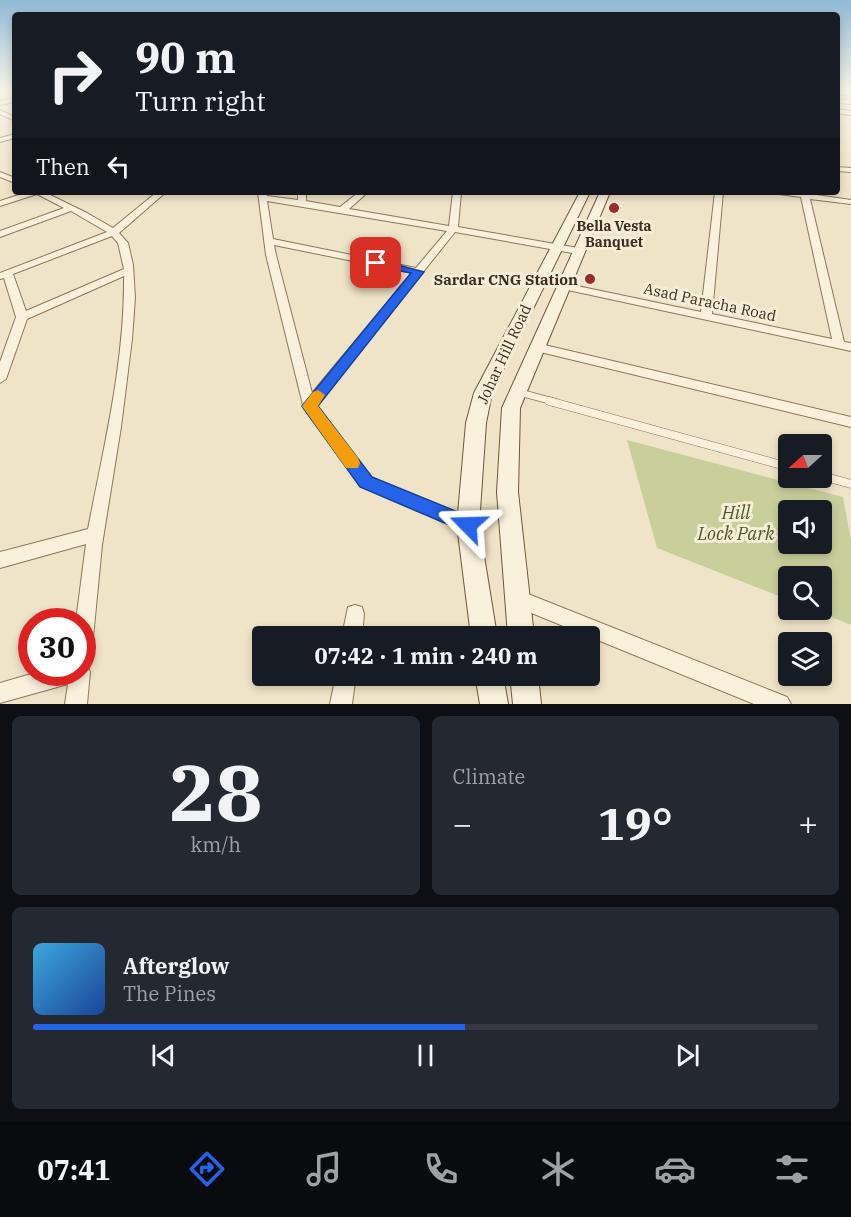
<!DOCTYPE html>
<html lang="en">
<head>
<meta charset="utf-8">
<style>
	:root { --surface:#171b24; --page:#242831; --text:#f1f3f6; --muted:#9ea1a6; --line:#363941; --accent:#2563eb }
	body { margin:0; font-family:"IBM Plex Serif",serif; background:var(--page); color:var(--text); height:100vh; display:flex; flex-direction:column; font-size:22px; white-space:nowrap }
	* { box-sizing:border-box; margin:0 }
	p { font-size:20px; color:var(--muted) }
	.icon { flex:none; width:33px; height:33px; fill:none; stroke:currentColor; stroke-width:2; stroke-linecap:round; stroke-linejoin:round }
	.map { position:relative; height:704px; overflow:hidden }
	.side { display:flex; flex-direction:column; gap:12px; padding:12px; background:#0d0f14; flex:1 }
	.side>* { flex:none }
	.top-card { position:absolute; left:12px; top:12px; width:828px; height:183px; border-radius:6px; box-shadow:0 3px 9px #0003; background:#171b24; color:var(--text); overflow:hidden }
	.needle { width:39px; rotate:249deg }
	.tools { position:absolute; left:778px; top:434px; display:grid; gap:12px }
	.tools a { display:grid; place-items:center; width:54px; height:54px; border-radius:6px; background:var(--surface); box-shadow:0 3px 9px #0003; font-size:30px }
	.speed { position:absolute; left:18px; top:608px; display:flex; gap:12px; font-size:30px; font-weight:700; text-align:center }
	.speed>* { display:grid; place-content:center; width:78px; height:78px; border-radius:50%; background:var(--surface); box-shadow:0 3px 9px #0003; line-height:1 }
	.speed .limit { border:9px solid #d22; background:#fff; color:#111 }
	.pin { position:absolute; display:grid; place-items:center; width:51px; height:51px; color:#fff; margin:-26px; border-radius:12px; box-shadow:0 3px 9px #0006 }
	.me { position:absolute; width:66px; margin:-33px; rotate:292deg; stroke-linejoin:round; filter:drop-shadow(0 0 4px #0008) }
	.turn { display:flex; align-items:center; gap:21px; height:126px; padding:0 24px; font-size:27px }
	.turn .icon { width:78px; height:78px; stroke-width:2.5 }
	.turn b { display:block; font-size:42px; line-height:51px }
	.then { display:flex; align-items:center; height:57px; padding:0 24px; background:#0003; gap:12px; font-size:22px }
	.big { font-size:45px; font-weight:700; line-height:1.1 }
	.side .widget { flex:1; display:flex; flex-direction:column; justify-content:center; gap:9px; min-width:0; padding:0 21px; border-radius:9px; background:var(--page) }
	.side .dial { align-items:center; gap:0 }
	.dial b { font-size:78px; line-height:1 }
	.song { display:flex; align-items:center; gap:18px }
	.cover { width:72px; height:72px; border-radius:9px; background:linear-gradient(135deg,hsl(200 70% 55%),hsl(220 70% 35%)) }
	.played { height:6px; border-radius:3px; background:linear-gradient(90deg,var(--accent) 55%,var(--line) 55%) }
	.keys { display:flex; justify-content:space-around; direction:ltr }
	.heat { display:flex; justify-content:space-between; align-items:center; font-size:33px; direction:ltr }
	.side .tiles { flex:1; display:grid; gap:12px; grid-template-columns:1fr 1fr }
	.widget:last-child { grid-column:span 2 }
	.trip { position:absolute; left:252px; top:626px; width:348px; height:60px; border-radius:6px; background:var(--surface); box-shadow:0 3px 9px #0003; font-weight:700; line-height:60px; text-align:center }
	.menu { display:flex; height:96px; justify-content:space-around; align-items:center; background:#090b0e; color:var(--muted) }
	.menu .icon { width:42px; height:42px }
	.menu .selected { color:var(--accent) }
	.menu b { font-size:27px; color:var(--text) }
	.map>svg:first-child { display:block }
	.green { fill:#c9cf9b; fill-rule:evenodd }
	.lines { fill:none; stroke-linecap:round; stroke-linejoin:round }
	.lane-far1-casing { stroke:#8d765c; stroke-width:8 }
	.lane-casing { stroke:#8d765c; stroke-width:9 }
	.street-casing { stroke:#8d765c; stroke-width:2 }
	.secondary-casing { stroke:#6f573f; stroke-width:2 }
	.lane-far1 { stroke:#faf1dc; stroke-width:6 }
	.lane { stroke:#faf1dc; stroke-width:8 }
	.street { fill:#faf1dc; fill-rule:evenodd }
	.secondary { fill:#faf1dc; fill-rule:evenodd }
	.route { fill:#2563eb; stroke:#184099; stroke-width:1.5 }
	.slow { fill:#f59e0b }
	.poi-dot { fill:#9e2a2b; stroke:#f7eed8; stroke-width:2 }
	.labels { text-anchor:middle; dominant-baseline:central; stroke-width:6; stroke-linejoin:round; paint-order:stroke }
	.far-poi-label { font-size:14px; font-weight:bold; fill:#3d2e20; stroke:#f7eed8 }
	.poi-label { font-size:15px; font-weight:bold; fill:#3d2e20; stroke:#f7eed8; text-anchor:end }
	.street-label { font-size:15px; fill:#3d2e20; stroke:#f7eed8 }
	.near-park-label { font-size:18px; font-style:italic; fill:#4d5a26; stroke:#f7eed8 }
</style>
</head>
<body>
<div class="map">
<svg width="851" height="704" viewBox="0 0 851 704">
	<rect width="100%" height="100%" fill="#f0e4c8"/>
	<path class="green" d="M627,440L843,497L851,540V625L812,609H822V576H789V600L657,548ZM789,510H822V543H789Z"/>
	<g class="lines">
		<g class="lane-far1-casing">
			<path id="lane-far1" d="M518,392L555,402"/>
		</g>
		<g class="lane-casing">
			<path id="lane" d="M549,401L789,467
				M822,476L851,484"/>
		</g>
		<g class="street-casing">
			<path id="street" d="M837,91L851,92V96L837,94Z
				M837,99L851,100V104L837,103Z
				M837,109L851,111V115L837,113Z
				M0,110L15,117V121L0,114Z
				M15,134V138L0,142V138Z
				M837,167L851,168V172L837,171Z
				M0,172L15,178V183L0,177Z
				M28,192H44L87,213L113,228L157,192H166L119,233L128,243L133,265L135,298L132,339L121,427L102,545L92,648L89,655L82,658V621H76L86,544L0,568V552L88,529C104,446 125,361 124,276L27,319L6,379L0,383V362L16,317L4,278L0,279V273L107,232L71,211L0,237V231L64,208L37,194L0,206V201ZM112,236L118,243L124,269L26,311L13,274Z
				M258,192H266L267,196L298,200V192H306V201L340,207L359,192H368L349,209L449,226L453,192H461L458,227L578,248L583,251L578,254L455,232L316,406L371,478L474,520L476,525L474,530L468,532L462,530L361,486L304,409L266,255ZM267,201L447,231L416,268L273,239ZM274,245L412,273L312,393L276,255Z
				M715,192H723L712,314L832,339L801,197L779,194L775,192H796L851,200V204L810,199L844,342L851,343V351L563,289L558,286L563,283L701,312Z
				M536,343L851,417V427L532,350L530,347Z
				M518,590L787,697L791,704H754L512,605L509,599L512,593Z
				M355,605L362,607L364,614L362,636H342L348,607Z
				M82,663L87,665L90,672L87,704H65L68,684L0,703V683L38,672H82Z
				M336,675H356L352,704H330Z"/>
		</g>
		<g class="secondary-casing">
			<path id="secondary" d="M15,98V102L0,105V101Z
				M580,192H590L492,393L486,423L479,525L497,636H471L457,525L466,423L474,393Z
				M600,192H610L520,408L518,492L534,636H508L497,492L502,408Z
				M475,675H503L508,704H480Z
				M510,675H538L541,704H513Z"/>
		</g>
		<use href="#lane-far1" class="lane-far1"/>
		<use href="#lane" class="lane"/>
		<use href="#street" class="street"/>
		<use href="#secondary" class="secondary"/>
	</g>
	<linearGradient id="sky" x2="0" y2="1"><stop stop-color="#8fbad6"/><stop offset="0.48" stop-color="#f8f3e6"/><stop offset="1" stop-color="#f8f3e6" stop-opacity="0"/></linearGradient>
	<rect width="851" height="189" fill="url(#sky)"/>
	<path class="route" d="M376,259L424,272L318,406L372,477L475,519L478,525L475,530L468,533L360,487L302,406L411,273L372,265L370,263Z"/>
	<path class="slow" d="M318,390L325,395L318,406L358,458L360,463L358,468H346L302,406L313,392Z"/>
	<g class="poi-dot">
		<circle cx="614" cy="208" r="6"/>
		<circle cx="590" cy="279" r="6"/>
	</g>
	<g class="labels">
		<g class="far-poi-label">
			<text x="614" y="226">Bella Vesta<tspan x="614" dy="16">Banquet</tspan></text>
		</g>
		<g class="poi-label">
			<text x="578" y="279">Sardar CNG Station</text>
		</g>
		<g class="street-label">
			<text transform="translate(710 302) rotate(12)">Asad Paracha Road</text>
			<text transform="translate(504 354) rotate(-65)">Johar Hill Road</text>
		</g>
		<g class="near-park-label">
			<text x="736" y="512">Hill<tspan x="736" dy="21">Lock Park</tspan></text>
		</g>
	</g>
</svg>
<div class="tools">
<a><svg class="needle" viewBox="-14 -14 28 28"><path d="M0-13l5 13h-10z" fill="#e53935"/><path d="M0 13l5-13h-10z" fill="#9ea1a6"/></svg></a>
<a><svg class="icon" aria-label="sound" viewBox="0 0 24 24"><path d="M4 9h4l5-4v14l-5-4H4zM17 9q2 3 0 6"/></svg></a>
<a><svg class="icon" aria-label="search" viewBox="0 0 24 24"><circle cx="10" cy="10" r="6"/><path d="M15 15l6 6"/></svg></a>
<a><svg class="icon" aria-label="layers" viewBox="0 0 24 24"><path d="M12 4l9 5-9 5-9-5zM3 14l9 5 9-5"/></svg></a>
</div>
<div class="speed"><div class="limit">30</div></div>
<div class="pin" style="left:376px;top:263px;background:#d93025"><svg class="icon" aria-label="arrive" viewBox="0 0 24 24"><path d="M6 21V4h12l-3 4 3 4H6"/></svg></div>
<svg class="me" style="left:468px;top:525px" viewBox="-20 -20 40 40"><path d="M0-17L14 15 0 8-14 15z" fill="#2563eb" stroke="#fff" stroke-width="4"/></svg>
<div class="trip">07:42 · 1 min · 240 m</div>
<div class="top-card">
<div class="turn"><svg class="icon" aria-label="right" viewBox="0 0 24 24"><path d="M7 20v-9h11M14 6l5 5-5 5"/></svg><div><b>90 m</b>Turn right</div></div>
<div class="then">Then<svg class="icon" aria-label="left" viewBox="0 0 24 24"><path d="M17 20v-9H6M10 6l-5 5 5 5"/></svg></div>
</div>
</div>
<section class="side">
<div class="tiles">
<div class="widget dial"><b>28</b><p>km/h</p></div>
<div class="widget"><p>Climate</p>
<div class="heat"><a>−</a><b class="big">19°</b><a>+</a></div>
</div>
<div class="widget">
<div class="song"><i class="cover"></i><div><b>Afterglow</b><p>The Pines</p></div></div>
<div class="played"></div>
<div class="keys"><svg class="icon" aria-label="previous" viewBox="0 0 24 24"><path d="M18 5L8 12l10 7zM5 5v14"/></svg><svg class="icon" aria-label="pause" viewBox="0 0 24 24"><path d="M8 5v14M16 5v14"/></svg><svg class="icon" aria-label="next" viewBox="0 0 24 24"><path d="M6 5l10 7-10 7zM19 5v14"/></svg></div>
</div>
</div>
</section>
<nav class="menu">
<b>07:41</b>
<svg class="icon selected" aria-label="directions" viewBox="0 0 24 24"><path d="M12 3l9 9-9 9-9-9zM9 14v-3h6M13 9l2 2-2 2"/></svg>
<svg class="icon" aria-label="music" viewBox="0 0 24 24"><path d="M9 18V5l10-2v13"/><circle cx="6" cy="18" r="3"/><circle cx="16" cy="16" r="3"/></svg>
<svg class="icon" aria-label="phone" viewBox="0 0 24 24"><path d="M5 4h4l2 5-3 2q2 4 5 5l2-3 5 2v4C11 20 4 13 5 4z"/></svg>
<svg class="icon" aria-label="climate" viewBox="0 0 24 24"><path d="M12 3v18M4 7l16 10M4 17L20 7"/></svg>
<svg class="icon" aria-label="car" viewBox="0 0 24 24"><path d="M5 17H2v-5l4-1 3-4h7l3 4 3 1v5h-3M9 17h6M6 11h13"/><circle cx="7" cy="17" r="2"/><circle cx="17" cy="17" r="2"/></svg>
<svg class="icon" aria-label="filters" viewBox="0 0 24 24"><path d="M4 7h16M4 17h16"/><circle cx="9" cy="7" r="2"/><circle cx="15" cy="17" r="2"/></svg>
</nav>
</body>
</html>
